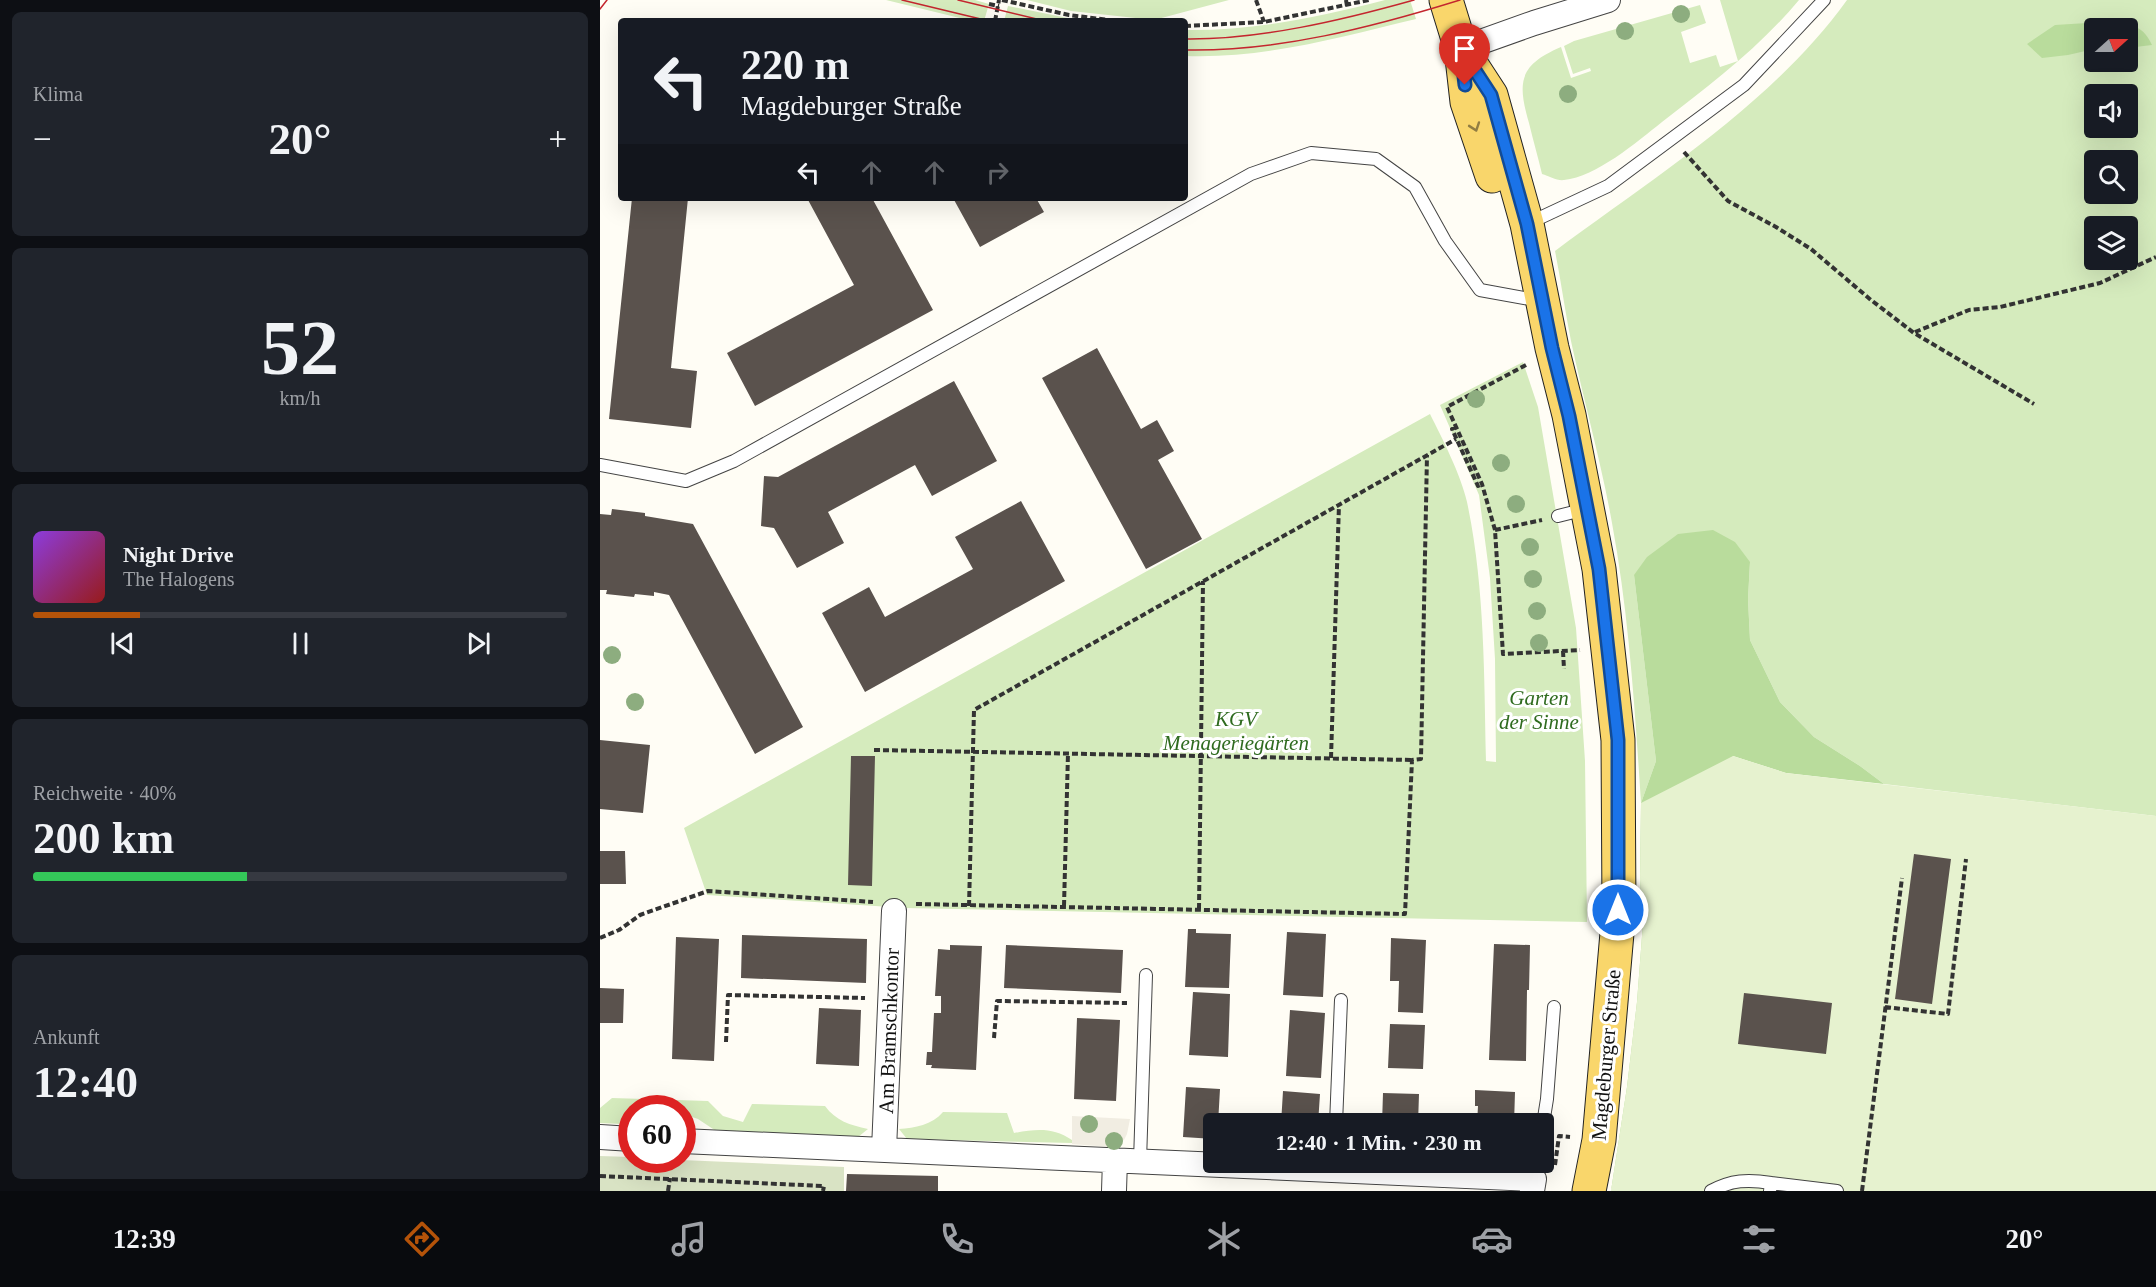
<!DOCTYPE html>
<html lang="de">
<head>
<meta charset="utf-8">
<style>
	:root { --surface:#171b24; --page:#20242c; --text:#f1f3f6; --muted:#9ea1a6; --line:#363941; --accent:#b45309 }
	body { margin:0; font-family:Georgia,serif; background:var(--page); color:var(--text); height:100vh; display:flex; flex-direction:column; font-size:22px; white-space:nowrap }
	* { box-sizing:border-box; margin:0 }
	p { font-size:20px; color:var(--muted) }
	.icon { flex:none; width:33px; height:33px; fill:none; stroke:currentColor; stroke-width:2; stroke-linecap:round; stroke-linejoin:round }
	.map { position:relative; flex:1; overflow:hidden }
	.drawer { display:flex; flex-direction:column; gap:12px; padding:12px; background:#0d0f14; width:600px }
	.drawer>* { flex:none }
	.hud { position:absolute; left:18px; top:18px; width:570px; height:183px; border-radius:6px; box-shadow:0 6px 24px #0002; background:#171b24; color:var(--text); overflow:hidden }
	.needle { width:39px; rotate:69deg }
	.controls { position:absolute; left:1484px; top:18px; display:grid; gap:12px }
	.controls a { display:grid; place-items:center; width:54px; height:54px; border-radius:6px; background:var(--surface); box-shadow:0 6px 24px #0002; font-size:30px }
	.speed { position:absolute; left:18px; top:1095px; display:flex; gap:12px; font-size:30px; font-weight:700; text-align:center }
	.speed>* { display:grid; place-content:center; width:78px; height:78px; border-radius:50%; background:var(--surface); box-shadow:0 6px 24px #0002; line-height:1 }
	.speed .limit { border:9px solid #d22; background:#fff; color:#111 }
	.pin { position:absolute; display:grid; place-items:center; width:51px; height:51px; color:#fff; margin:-62px -26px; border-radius:50% 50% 50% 0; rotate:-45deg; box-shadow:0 0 6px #0007 }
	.pin .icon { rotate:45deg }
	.me { position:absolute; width:66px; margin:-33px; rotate:0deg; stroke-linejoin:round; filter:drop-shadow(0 0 4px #0008) }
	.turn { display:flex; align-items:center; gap:21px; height:126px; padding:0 24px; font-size:27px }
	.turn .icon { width:78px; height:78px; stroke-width:2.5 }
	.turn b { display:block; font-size:42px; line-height:51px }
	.lanes { display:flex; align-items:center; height:57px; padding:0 24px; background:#0003; justify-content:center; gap:30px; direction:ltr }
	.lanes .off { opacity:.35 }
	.big { font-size:45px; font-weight:800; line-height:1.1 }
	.drawer .tile { flex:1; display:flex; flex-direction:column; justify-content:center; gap:9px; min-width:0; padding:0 21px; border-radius:9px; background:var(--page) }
	.drawer .dial { align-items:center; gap:0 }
	.dial b { font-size:78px; line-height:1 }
	.song { display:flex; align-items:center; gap:18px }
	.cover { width:72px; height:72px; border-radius:9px; background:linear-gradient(135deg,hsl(270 70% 55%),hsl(0 70% 35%)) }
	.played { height:6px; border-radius:3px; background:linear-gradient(90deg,var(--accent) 20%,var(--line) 20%) }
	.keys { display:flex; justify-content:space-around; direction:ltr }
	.heat { display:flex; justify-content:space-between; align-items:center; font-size:33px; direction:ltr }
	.charge { height:9px; border-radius:4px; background:linear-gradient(90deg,#34c759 40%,var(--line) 0) }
	.trip { position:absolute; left:603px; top:1113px; width:351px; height:60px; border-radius:6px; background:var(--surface); box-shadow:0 6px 24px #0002; font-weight:800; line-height:60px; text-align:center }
	.tabs { display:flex; height:96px; justify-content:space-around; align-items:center; background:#090b0e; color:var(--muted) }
	.tabs .icon { width:42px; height:42px }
	.tabs .selected { color:var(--accent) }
	.tabs b { font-size:27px; color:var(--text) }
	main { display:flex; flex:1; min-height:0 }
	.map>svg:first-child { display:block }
	.green { fill:#d5ebbd; fill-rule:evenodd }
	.forest { fill:#b9dc9c }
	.cemetery { fill:#d9e3c4 }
	.pitch { fill:#e6f2cf }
	.plaza { fill:#f1ede2 }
	.building { fill:#5a524d }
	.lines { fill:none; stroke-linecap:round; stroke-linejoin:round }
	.service-casing { stroke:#444; stroke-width:14 }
	.minor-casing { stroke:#444; stroke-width:26 }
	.primary-casing { stroke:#222; stroke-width:35 }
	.path { stroke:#333; stroke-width:4; stroke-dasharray:6 3; stroke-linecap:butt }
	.service { stroke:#fff; stroke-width:12 }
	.minor { stroke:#fff; stroke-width:24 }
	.primary { stroke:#f9d66b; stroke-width:33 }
	.tram { stroke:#c4262e; stroke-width:1.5 }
	.tree { fill:#8dad7f }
	.oneway { stroke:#917d42 }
	.route-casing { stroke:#114b97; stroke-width:15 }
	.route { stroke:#1a73e8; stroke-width:10 }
	.labels { text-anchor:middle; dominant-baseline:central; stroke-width:6; stroke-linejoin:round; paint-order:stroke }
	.park-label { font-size:21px; font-style:italic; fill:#2f6b1f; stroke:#fff }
	.street-label { font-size:21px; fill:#111; stroke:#fff }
</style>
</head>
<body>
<main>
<section class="drawer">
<div class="tile"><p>Klima</p>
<div class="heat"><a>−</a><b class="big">20°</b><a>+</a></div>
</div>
<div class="tile dial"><b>52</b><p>km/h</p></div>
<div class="tile">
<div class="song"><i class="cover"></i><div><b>Night Drive</b><p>The Halogens</p></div></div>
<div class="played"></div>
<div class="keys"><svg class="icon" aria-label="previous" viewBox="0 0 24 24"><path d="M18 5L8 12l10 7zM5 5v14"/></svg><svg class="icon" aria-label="pause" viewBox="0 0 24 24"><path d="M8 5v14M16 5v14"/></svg><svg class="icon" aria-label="next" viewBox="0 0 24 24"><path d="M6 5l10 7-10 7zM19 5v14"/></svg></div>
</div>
<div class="tile"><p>Reichweite · 40%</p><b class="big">200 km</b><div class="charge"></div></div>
<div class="tile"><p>Ankunft</p><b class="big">12:40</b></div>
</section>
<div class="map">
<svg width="1556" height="1191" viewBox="0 0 1556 1191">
	<rect width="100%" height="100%" fill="#fffdf5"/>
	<path class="green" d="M286,0H375L389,4L384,21H372Z
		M427,0H629L554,20L471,11Z
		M785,0H810L816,19C741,37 664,59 585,56V30C653,31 719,17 785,0Z
		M1120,0H1199C1159,48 1111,84 1062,122C1037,142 996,177 964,180C957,181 949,176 942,174C938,157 933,140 929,123C917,82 919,65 961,47L971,78L991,71L990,68L973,74L964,46L974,41L1100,5L1106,23L1081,32L1090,63L1116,55L1120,67L1138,61Z
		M1247,0H1556V816L1284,784L1260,766L1214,737L1180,702L1150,640L1148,599L1150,562L1034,575L1056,761L1041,803C1035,710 1029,615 1012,523C1001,461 984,402 971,341C965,311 961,281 955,251C1056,176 1173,103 1247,0ZM1494,28H1527V62H1494ZM1494,94H1527V128H1494ZM1494,160H1527V194H1494ZM1494,226H1527V260H1494Z
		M408,6L482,21H404Z
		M923,362L938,407L976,628L985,761L987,922L305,908L107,895L84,828L830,414C842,438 861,475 867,502C885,587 884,675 886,761L896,762L895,659L890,578L879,495L840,405Z
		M12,1098L108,1101L123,1116L143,1122L152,1104L225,1106C236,1121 250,1125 268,1129L258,1137L116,1131L98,1119L83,1114L82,1108H32L31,1117L22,1124L0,1123V1108Z
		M343,1112L407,1113L414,1133C436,1129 453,1127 472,1140V1143L307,1139L299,1129C315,1128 332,1125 343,1112Z"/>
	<path class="forest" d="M1503,22C1525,23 1542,22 1552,45L1527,48V28H1494V49L1468,55L1442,58L1427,44L1455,25Z
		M1113,530L1135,542L1150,562L1148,599L1150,640L1180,702L1214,737L1260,766L1284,784L1186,773L1133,756L1011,1191L1027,1087L1037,1002L1043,923L1040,880L1041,803L1056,761L1034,575L1047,557L1078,534Z"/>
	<path class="cemetery" d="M0,1156L31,1157L32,1160H81L244,1167V1191H0Z"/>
	<path class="pitch" d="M1133,756L1186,773L1556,816V1191H1011L1027,1087L1037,1002L1043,923L1040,880L1041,803Z"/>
	<path class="plaza" d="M472,1116L530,1119L527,1134L524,1140L510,1147L472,1144Z"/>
	<path class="building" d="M32,198H88L71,368L97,371L91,428L9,419Z
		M207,198H272L333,310L155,406L127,353L254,285Z
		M353,198H436L444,212L380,247Z
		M497,348L541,429L557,420L574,451L558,460L602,539L546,569L442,378Z
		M354,381L397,461L332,496L315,465L228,512L244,543L197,568L174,528L161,526L164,476L178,477Z
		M421,501L465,581L265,692L222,613L269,587L285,617L373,569L355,537Z
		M12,509L45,513V516L93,524L203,727L155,754L69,595L54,592V596L35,594L34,597L6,594L7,590H0V514L11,515Z
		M0,740L50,745L43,813L0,809Z
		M251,756H275L272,886L248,885Z
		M0,851H25L26,884H0Z
		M1314,854L1351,859L1332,1004L1295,999Z
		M588,929H596V933L631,934L629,988L585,987Z
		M687,932L726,934L723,997L683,995Z
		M142,935L267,939L266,983L141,978Z
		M76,937L119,939L114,1061L72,1059Z
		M791,938L826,940L823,1013L798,1012L799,981H790Z
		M894,944L930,945L929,990H927L926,1061L889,1060Z
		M350,945L382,946L376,1070L331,1068L332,1065H326L327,1052H332L334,1013H341V996H335L338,949L350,950Z
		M406,945L523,950L521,993L404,988Z
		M0,988L24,989L23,1023H0Z
		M593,992L630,994L628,1057L589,1055Z
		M1144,993L1232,1003L1226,1054L1138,1044Z
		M219,1008L261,1010L259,1066L216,1064Z
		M690,1010L725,1013L721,1078L686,1076Z
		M477,1018L520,1020L516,1101L474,1099Z
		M790,1024L825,1025L823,1069L788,1068Z
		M586,1087L620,1089L618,1124H614V1139L583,1137Z
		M875,1090L915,1092L914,1124H877L878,1106H875Z
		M683,1091L720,1094L718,1124H681Z
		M783,1093L819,1094L818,1124H782Z
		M247,1174L338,1176V1191H246Z"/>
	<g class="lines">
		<g class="service-casing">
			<path id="service" d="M929,223L1008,186L1144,85L1224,0
				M0,465L86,481L134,461L651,174L711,153L776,159L815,187L845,241L880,290L935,300
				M958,516L986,509
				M736,1124L741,1000
				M943,1124L947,1099L954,1007
				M540,1161L546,975
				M1111,1191C1131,1180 1148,1179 1171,1183
				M1170,1191L1171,1183L1237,1191"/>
		</g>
		<g class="minor-casing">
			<path id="minor" d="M861,49L934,23L1008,0
				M0,1137L32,1139
				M82,1141L934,1179L932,1191
				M284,1150L294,911
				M514,1191L515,1160"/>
		</g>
		<g class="primary-casing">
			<path id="primary" d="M846,0L861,49L867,102L892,176
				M861,49L891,95L927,224L952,348L969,415L999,569L1018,740L1019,910L999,1140L989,1191"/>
		</g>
		<path class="path" d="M402,0L469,15L516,21
			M656,0L664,22
			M746,0L747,6
			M389,4L399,6
			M395,21L399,0
			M585,26L664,22L769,0
			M1084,152L1128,201L1176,227L1211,249L1271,300L1314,333L1434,404
			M1315,332L1369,310L1400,307L1500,283L1556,257
			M926,365L847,407L882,484L895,530L903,654L980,650
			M856,427L852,429L878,486L882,484
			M895,530L942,520
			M963,651L964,669
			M274,750L812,760
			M731,758L739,504
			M316,904L805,914L812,760L821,759L827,455
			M369,906L374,710L856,439
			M464,906L468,753
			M599,909L603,581
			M0,938L19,930L40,915L108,891L273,902
			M1285,1007L1348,1014L1366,859
			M394,1038L397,1001L527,1003
			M126,1042L128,995L265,998
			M955,1165L959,1136L970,1137
			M0,1176L224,1186L223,1191
			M68,1191L70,1178
			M1262,1191L1302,878"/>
		<use href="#service" class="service"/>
		<use href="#minor" class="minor"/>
		<use href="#primary" class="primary"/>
		<path class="tram" d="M302,0L389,21
			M358,0L445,21
			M0,9L7,0
			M585,39C659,40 743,20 814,0
			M585,50C677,52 773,27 860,0"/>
	</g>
	<g class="tree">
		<circle cx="1081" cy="14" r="9"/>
		<circle cx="1025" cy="31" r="9"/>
		<circle cx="968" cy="94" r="9"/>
		<circle cx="876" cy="399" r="9"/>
		<circle cx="901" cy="463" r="9"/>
		<circle cx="916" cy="504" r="9"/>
		<circle cx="930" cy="547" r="9"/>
		<circle cx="933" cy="579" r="9"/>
		<circle cx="937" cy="611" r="9"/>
		<circle cx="939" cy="643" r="9"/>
		<circle cx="12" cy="655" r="9"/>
		<circle cx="35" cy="702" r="9"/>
		<circle cx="489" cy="1124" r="9"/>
		<circle cx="514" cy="1141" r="9"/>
	</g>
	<defs><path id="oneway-chevron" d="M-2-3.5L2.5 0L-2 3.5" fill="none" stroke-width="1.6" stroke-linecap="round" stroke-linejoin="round" transform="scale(1.5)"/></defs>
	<use class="oneway" href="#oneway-chevron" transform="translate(875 127) rotate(71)"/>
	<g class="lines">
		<g class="route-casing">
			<path id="route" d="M865,85L861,49L891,95L927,224L952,348L969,416L999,569L1018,740V910"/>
		</g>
		<use href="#route" class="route"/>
	</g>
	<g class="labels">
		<g class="park-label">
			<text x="939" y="698">Garten<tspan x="939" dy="24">der Sinne</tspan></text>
			<text x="636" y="719">KGV<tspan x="636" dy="24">Menageriegärten</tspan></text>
		</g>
		<g class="street-label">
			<text transform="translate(289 1031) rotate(-88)">Am Bramschkontor</text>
			<text transform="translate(1006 1055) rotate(-85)">Magdeburger Straße</text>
		</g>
	</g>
</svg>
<div class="controls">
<a><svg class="needle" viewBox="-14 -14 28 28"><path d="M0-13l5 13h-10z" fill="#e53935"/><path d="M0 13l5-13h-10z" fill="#9ea1a6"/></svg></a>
<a><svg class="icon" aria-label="sound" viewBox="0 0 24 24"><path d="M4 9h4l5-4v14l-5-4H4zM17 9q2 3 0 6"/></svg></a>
<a><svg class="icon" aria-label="search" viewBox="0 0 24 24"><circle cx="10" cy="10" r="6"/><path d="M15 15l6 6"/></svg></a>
<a><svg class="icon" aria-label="layers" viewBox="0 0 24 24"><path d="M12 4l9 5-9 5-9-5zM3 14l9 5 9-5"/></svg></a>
</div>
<div class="speed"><div class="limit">60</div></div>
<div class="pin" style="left:865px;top:85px;background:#d93025"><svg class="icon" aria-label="arrive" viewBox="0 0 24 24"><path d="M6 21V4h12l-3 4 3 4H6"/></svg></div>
<svg class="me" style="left:1018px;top:910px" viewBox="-20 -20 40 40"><circle r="17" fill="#1a73e8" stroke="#fff" stroke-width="3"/><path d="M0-11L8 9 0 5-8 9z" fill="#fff"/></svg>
<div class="trip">12:40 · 1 Min. · 230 m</div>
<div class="hud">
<div class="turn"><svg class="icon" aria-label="left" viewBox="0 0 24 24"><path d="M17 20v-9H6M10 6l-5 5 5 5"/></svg><div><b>220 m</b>Magdeburger Straße</div></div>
<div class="lanes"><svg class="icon" aria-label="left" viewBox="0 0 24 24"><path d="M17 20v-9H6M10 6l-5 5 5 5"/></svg><svg class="icon off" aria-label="ahead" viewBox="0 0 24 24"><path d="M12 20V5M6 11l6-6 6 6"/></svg><svg class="icon off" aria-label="ahead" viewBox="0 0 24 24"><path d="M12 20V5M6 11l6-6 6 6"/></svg><svg class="icon off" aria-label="right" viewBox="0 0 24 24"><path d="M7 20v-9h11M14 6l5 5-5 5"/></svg></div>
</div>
</div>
</main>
<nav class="tabs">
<b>12:39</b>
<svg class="icon selected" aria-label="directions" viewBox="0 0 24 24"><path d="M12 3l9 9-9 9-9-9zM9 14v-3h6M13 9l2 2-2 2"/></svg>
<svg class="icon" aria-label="music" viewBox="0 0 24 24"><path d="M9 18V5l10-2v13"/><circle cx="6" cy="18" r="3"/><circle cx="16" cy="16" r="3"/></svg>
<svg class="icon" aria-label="phone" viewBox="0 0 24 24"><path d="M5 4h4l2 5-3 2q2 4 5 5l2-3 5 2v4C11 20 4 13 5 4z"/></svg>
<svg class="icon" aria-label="climate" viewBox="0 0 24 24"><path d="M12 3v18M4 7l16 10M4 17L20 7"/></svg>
<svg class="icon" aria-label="car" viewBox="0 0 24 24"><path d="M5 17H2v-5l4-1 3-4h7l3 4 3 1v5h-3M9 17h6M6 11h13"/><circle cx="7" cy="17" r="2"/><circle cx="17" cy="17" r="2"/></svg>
<svg class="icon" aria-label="filters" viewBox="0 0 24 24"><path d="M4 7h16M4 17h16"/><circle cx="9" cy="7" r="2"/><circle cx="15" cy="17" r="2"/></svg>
<b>20°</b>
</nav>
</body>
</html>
